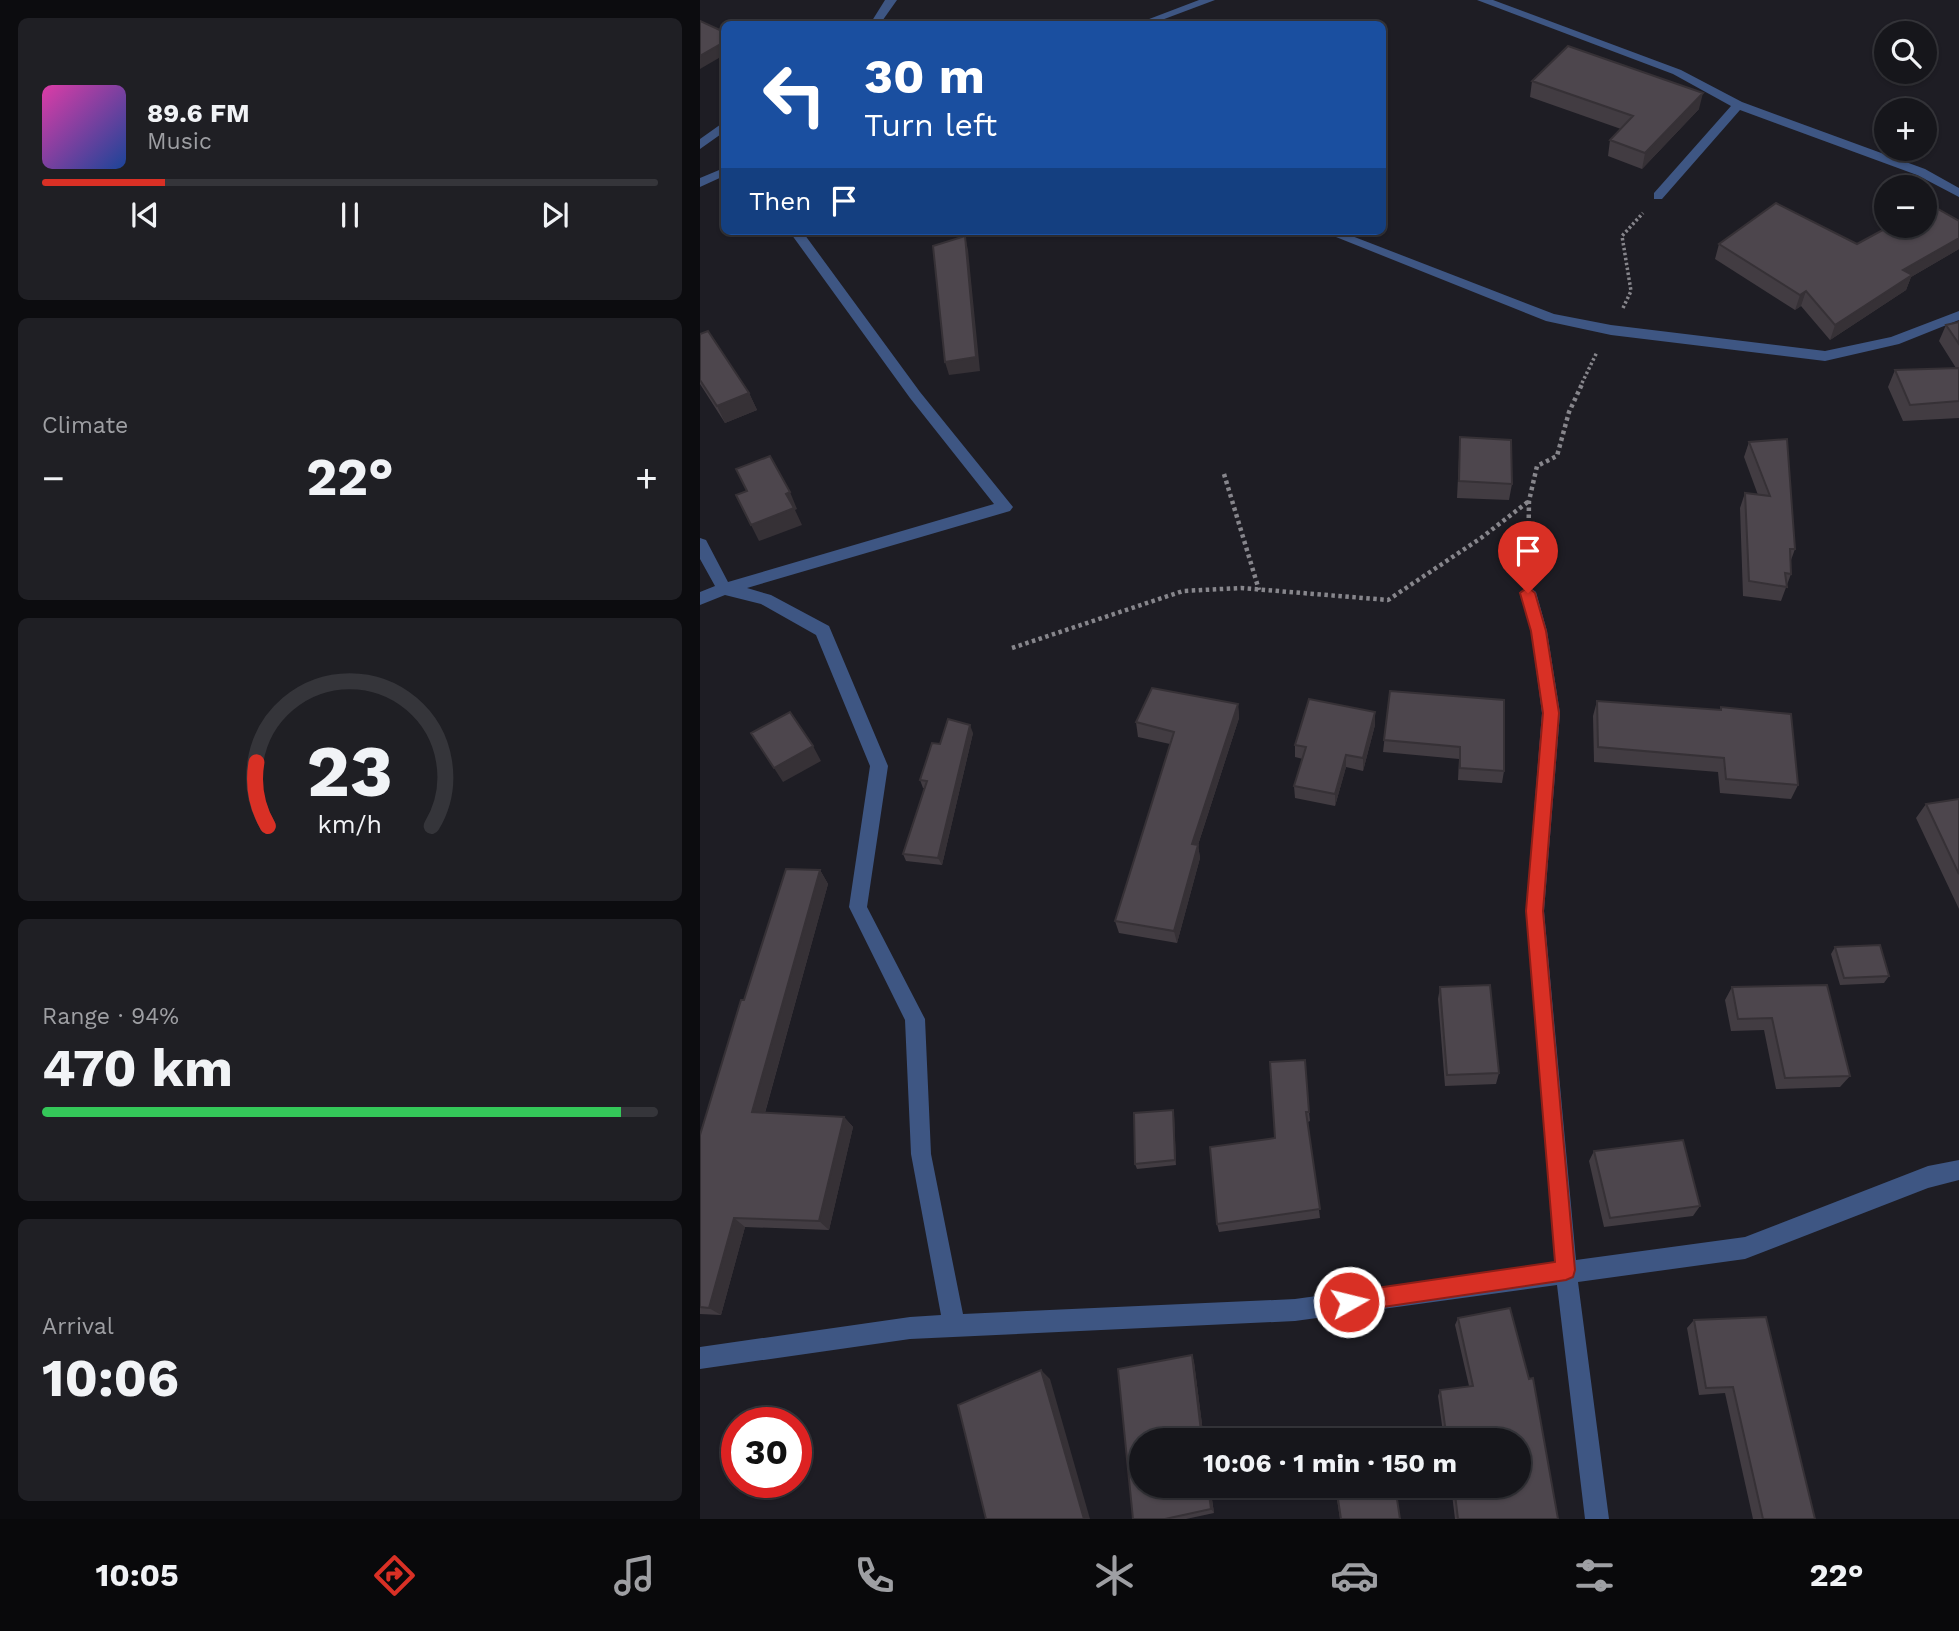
<!DOCTYPE html>
<html lang="en">
<head>
<meta charset="utf-8">
<style>
	:root { --surface:#16161b; --page:#1f1f24; --text:#f1f3f6; --muted:#9e9fa3; --line:#35353a; --accent:#d93025 }
	body { margin:0; font-family:"Work Sans",sans-serif; background:var(--page); color:var(--text); height:100vh; display:flex; flex-direction:column; font-size:26px; white-space:nowrap }
	* { box-sizing:border-box; margin:0 }
	p { font-size:23px; color:var(--muted) }
	.icon { flex:none; width:38px; height:38px; fill:none; stroke:currentColor; stroke-width:2; stroke-linecap:round; stroke-linejoin:round }
	.map { position:relative; flex:1; overflow:hidden }
	.panel { display:flex; flex-direction:column; gap:18px; padding:18px; background:#0c0c0f; width:700px }
	.panel>* { flex:none }
	.hud { position:absolute; left:21px; top:21px; width:665px; height:214px; border-radius:10px; box-shadow:0 2px 5px #0004,0 0 0 2px var(--line); background:#1a4fa0; color:#fff; overflow:hidden }
	.buttons { position:absolute; left:1174px; top:21px; display:grid; gap:14px }
	.buttons a { display:grid; place-items:center; width:63px; height:63px; border-radius:50%; background:var(--surface); box-shadow:0 2px 5px #0004,0 0 0 2px var(--line); font-size:35px }
	.speed { position:absolute; left:21px; top:1407px; display:flex; gap:14px; font-size:35px; font-weight:700; text-align:center }
	.speed>* { display:grid; place-content:center; width:91px; height:91px; border-radius:50%; background:var(--surface); box-shadow:0 2px 5px #0004,0 0 0 2px var(--line); line-height:1 }
	.speed .limit { border:10px solid #d22; background:#fff; color:#111 }
	.pin { position:absolute; display:grid; place-items:center; width:60px; height:60px; color:#fff; margin:-72px -30px; border-radius:50% 50% 50% 0; rotate:-45deg; box-shadow:0 0 7px #0007 }
	.pin .icon { rotate:45deg }
	.me { position:absolute; width:77px; margin:-38px; rotate:82deg; stroke-linejoin:round; filter:drop-shadow(0 0 5px #0008) }
	.turn { display:flex; align-items:center; gap:24px; height:147px; padding:0 28px; font-size:32px }
	.turn .icon { width:91px; height:91px; stroke-width:2.5 }
	.turn b { display:block; font-size:49px; line-height:60px }
	.then { display:flex; align-items:center; height:66px; padding:0 28px; background:#0003; gap:14px; font-size:26px }
	.big { font-size:52px; font-weight:700; line-height:1.1 }
	.panel .widget { flex:1; display:flex; flex-direction:column; justify-content:center; gap:10px; min-width:0; padding:0 24px; border-radius:10px; background:var(--page) }
	.panel .dial { align-items:center; gap:0 }
	.dial svg { height:182px; overflow:visible; fill:none; stroke:var(--line); stroke-width:7; stroke-linecap:round; text-anchor:middle }
	.dial text { fill:var(--text); stroke:none }
	.song { display:flex; align-items:center; gap:21px }
	.cover { width:84px; height:84px; border-radius:10px; background:linear-gradient(135deg,hsl(320 70% 55%),hsl(220 70% 35%)) }
	.played { height:7px; border-radius:4px; background:linear-gradient(90deg,var(--accent) 20%,var(--line) 20%) }
	.keys { display:flex; justify-content:space-around; direction:ltr }
	.heat { display:flex; justify-content:space-between; align-items:center; font-size:38px; direction:ltr }
	.charge { height:10px; border-radius:5px; background:linear-gradient(90deg,#34c759 94%,var(--line) 0) }
	.trip { position:absolute; left:429px; top:1428px; width:402px; height:70px; border-radius:35px; background:var(--surface); box-shadow:0 2px 5px #0004,0 0 0 2px var(--line); font-weight:700; line-height:70px; text-align:center }
	.tab-bar { display:flex; height:112px; justify-content:space-around; align-items:center; background:#09090b; color:var(--muted) }
	.tab-bar .icon { width:49px; height:49px }
	.tab-bar .active { color:var(--accent) }
	.tab-bar b { font-size:32px; color:var(--text) }
	main { display:flex; flex:1; min-height:0 }
	.map>svg:first-child { display:block }
	.lines { fill:none; stroke-linecap:round; stroke-linejoin:round }
	.path-far1 { stroke:#87868c; stroke-width:3.5; stroke-dasharray:2.5 2.5; stroke-linecap:butt }
	.path { stroke:#87868c; stroke-width:4.5; stroke-dasharray:3.5 3.5; stroke-linecap:butt }
	.lane { fill:#3e5683; fill-rule:evenodd }
	.street { fill:#3e5683; fill-rule:evenodd }
	.wall { fill:#423c42 }
	.shaded-wall { fill:#363136 }
	.building { fill:#4d464d; stroke:#363136; stroke-width:2 }
	.route { fill:#d93025; stroke:#8d1f18; stroke-width:2 }
</style>
</head>
<body>
<main>
<section class="panel">
<div class="widget">
<div class="song"><i class="cover"></i><div><b>89.6 FM</b><p>Music</p></div></div>
<div class="played"></div>
<div class="keys"><svg class="icon" aria-label="previous" viewBox="0 0 24 24"><path d="M18 5L8 12l10 7zM5 5v14"/></svg><svg class="icon" aria-label="pause" viewBox="0 0 24 24"><path d="M8 5v14M16 5v14"/></svg><svg class="icon" aria-label="next" viewBox="0 0 24 24"><path d="M6 5l10 7-10 7zM19 5v14"/></svg></div>
</div>
<div class="widget"><p>Climate</p>
<div class="heat"><a>−</a><b class="big">22°</b><a>+</a></div>
</div>
<div class="widget dial"><svg viewBox="0 0 100 80">
<path d="M14 69A42 42 0 1 1 86 69"/>
<path d="M14 69A42 42 0 0 1 9 41" stroke="#d93025"/>
<text x="50" y="56" font-size="32" font-weight="700">23</text>
<text x="50" y="72" font-size="11">km/h</text>
</svg></div>
<div class="widget"><p>Range · 94%</p><b class="big">470 km</b><div class="charge"></div></div>
<div class="widget"><p>Arrival</p><b class="big">10:06</b></div>
</section>
<div class="map">
<svg width="1259" height="1519" viewBox="0 0 1259 1519">
	<rect width="100%" height="100%" fill="#1e1d24"/>
	<g class="lines">
		<path class="path-far1" d="M923,308L931,291L922,236L943,213
			M882,383L897,352"/>
		<path class="path" d="M524,474L559,590
			M828,567L829,501L837,466L857,456L869,412L883,382
			M312,648L483,591L541,588L688,600L781,538L829,501"/>
		<path class="lane" d="M621,231H639L854,314L911,325L1125,351L1191,337L1259,311V320L1199,344L1125,361L911,335L846,321Z"/>
		<path class="street" d="M185,0H197L180,24H170Z
			M499,0H515L451,24H436Z
			M777,0H793L981,70L1042,102L1225,169L1259,188V197L1217,175L1040,110L962,199H954V193L1031,106L973,74Z
			M24,122V132L0,149V139Z
			M24,168V176L0,187V178Z
			M89,231H102L220,392L313,507L310,511L47,588L71,595L129,626L188,766L167,907L225,1019L231,1154L263,1314L595,1299L855,1263L826,911L842,713L831,631L820,592L828,586L836,592L847,631L860,713L844,911L876,1260L1045,1237L1228,1166L1259,1160V1180L1228,1188L1045,1259L878,1282L909,1519H885L857,1285L595,1321L210,1339L0,1369V1347L210,1317L241,1315L211,1154L205,1020L149,907L170,766L116,635L61,604L25,595L0,605V592L15,586L0,559V538L6,540L28,582L294,504L210,398Z"/>
	</g>
	<path class="wall" d="M832,81L999,109L942,169L908,156L910,140L921,129L830,97Z
		M1259,221V249L1211,277L1206,290L1130,340L1101,306L1095,310L1015,259L1019,244H1157Z
		M382,231H398L392,236Z
		M405,231H433L429,237Z
		M1259,322V418L1203,421L1188,387L1195,370L1256,368L1239,341L1246,325Z
		M0,334L49,393L57,410L25,423L0,384Z
		M760,437L812,484L809,500L757,498Z
		M1049,442L1095,549L1091,560V574L1081,601L1043,596L1040,508L1045,493L1058,495L1044,457Z
		M690,691L804,771L802,783L758,780L759,759L683,752Z
		M897,701L1020,710L1021,707L1098,785L1091,799L1020,793L1018,772L894,762L893,716Z
		M538,704L539,718L498,845L500,858L477,943L419,933L415,921L470,744L438,737L436,722Z
		M675,725L663,771L646,767L635,806L595,798L594,786L603,759L595,757V745Z
		M273,733L242,865L206,861L203,854L225,788H223L220,780L240,744Z
		M1259,799V909L1216,818L1226,804Z
		M120,870L128,884L65,1113L144,1117L153,1127L129,1230L45,1227L21,1315L0,1314V1135L44,1000Z
		M1135,947L1189,976L1184,983L1140,985L1131,954Z
		M740,987L799,1073L796,1084L745,1086L738,999Z
		M1032,987L1150,1076L1140,1087L1076,1089L1064,1030L1031,1031L1025,1000Z
		M570,1062L609,1112L610,1121L608,1122L620,1218L519,1232L517,1224L575,1138Z
		M473,1110L474,1115L476,1165L437,1169L435,1164Z
		M894,1151L1000,1206L993,1216L904,1227L889,1161Z
		M810,1308L829,1379L833,1378L858,1519H755L751,1486H819V1440H744L738,1396L740,1390L769,1386L755,1325L758,1318Z
		M994,1320L1115,1519H1053L1025,1393L999,1395L987,1328Z
		M492,1355L494,1362L504,1440H441V1486H510L514,1513L486,1519H433L418,1369Z
		M635,1486H695L700,1519H640Z"/>
	<path class="shaded-wall" d="M24,42V55L0,69V56Z
		M1003,93L999,109L942,169L945,153Z
		M392,231H398L392,236Z
		M265,236L268,250L280,371L249,375L245,362Z
		M1259,238V249L1211,277L1206,290L1130,340L1135,325L1203,270Z
		M1106,291L1101,306L1095,310L1100,295Z
		M49,393L57,410L25,423L17,406Z
		M90,492L97,509L95,510L102,525L59,541L51,525L86,494Z
		M538,704L539,718L494,857L492,844Z
		M675,712V725L663,771V758Z
		M270,725L273,733L242,865L238,858Z
		M113,746L121,761L83,782L74,768Z
		M646,755V767L635,806V794Z
		M498,845L500,858L477,943L474,931Z
		M120,870L128,884L62,1123L52,1112Z
		M473,1110L474,1115L476,1165L475,1160Z
		M144,1117L153,1127L129,1230L119,1221Z
		M34,1218L45,1227L21,1315L9,1308Z
		M492,1355L494,1362L504,1440H502Z
		M341,1370L350,1379L390,1519H384Z
		M508,1486H510L514,1513L511,1509Z"/>
	<path class="building" d="M0,21L24,32V42L0,56Z
		M868,46L1003,93L945,153L910,140L933,116L832,81Z
		M1076,203L1157,244L1190,226H1225V206L1229,204L1259,221V238L1203,270L1212,275L1135,325L1106,291L1100,295L1019,244Z
		M265,236L276,357L245,362L233,246Z
		M1259,322V344L1246,325Z
		M8,331L49,393L17,406L0,380V334Z
		M1259,368V401L1210,405L1195,370Z
		M760,437L811,440L812,484L759,481Z
		M1087,439L1095,549H1090L1091,574L1085,573L1087,587L1049,581L1045,493L1070,496L1049,442Z
		M70,456L90,492L86,494L94,508L51,525L36,495L47,491L36,469Z
		M452,688L538,704L492,844L498,845L474,931L415,921L474,732L436,722Z
		M690,691L804,700V771L760,768V747L684,740Z
		M609,699L675,712L663,758L646,755L635,794L594,786L606,747L595,745Z
		M897,701L1021,710V707L1091,714L1098,785L1026,779L1024,758L898,747Z
		M90,712L113,746L74,768L51,733Z
		M248,719L270,725L238,858L203,854L227,781L220,780L232,743L240,744Z
		M1259,799V874L1226,804Z
		M86,869L120,870L52,1112L144,1117L119,1221L34,1218L9,1308L0,1307V1135L41,1000H44Z
		M1180,945L1189,976L1144,978L1135,947Z
		M790,985L799,1073L747,1075L740,987Z
		M1127,985L1150,1076L1085,1078L1072,1018L1038,1019L1032,987Z
		M605,1060L609,1112H606L620,1209L517,1224L510,1147L575,1138L570,1062Z
		M473,1110L475,1160L435,1164L434,1113Z
		M983,1140L1000,1206L910,1218L894,1151Z
		M810,1308L829,1379L833,1378L858,1519H758L754,1486H819V1440H747L740,1390L773,1386L758,1318Z
		M1066,1317L1115,1519H1063L1033,1387L1006,1388L994,1320Z
		M492,1355L502,1440H441V1486H508L511,1509L465,1519H433L418,1369Z
		M341,1370L384,1519H286L258,1405Z
		M636,1486H695L700,1519H641Z"/>
	<path class="route" d="M828,587L835,593L846,631L859,713L843,911L875,1270L873,1277L866,1280L649,1312L642,1309L639,1302L642,1295L649,1292L855,1262L826,911L843,713L831,631L820,593Z"/>
</svg>
<div class="buttons">
<a><svg class="icon" aria-label="search" viewBox="0 0 24 24"><circle cx="10" cy="10" r="6"/><path d="M15 15l6 6"/></svg></a>
<a>+</a>
<a>−</a>
</div>
<div class="speed"><div class="limit">30</div></div>
<div class="pin" style="left:828px;top:593px;background:#d93025"><svg class="icon" aria-label="arrive" viewBox="0 0 24 24"><path d="M6 21V4h12l-3 4 3 4H6"/></svg></div>
<svg class="me" style="left:649px;top:1302px" viewBox="-20 -20 40 40"><circle r="17" fill="#d93025" stroke="#fff" stroke-width="3"/><path d="M0-11L8 9 0 5-8 9z" fill="#fff"/></svg>
<div class="trip">10:06 · 1 min · 150 m</div>
<div class="hud">
<div class="turn"><svg class="icon" aria-label="left" viewBox="0 0 24 24"><path d="M17 20v-9H6M10 6l-5 5 5 5"/></svg><div><b>30 m</b>Turn left</div></div>
<div class="then">Then<svg class="icon" aria-label="arrive" viewBox="0 0 24 24"><path d="M6 21V4h12l-3 4 3 4H6"/></svg></div>
</div>
</div>
</main>
<nav class="tab-bar">
<b>10:05</b>
<svg class="icon active" aria-label="directions" viewBox="0 0 24 24"><path d="M12 3l9 9-9 9-9-9zM9 14v-3h6M13 9l2 2-2 2"/></svg>
<svg class="icon" aria-label="music" viewBox="0 0 24 24"><path d="M9 18V5l10-2v13"/><circle cx="6" cy="18" r="3"/><circle cx="16" cy="16" r="3"/></svg>
<svg class="icon" aria-label="phone" viewBox="0 0 24 24"><path d="M5 4h4l2 5-3 2q2 4 5 5l2-3 5 2v4C11 20 4 13 5 4z"/></svg>
<svg class="icon" aria-label="climate" viewBox="0 0 24 24"><path d="M12 3v18M4 7l16 10M4 17L20 7"/></svg>
<svg class="icon" aria-label="car" viewBox="0 0 24 24"><path d="M5 17H2v-5l4-1 3-4h7l3 4 3 1v5h-3M9 17h6M6 11h13"/><circle cx="7" cy="17" r="2"/><circle cx="17" cy="17" r="2"/></svg>
<svg class="icon" aria-label="filters" viewBox="0 0 24 24"><path d="M4 7h16M4 17h16"/><circle cx="9" cy="7" r="2"/><circle cx="15" cy="17" r="2"/></svg>
<b>22°</b>
</nav>
</body>
</html>
